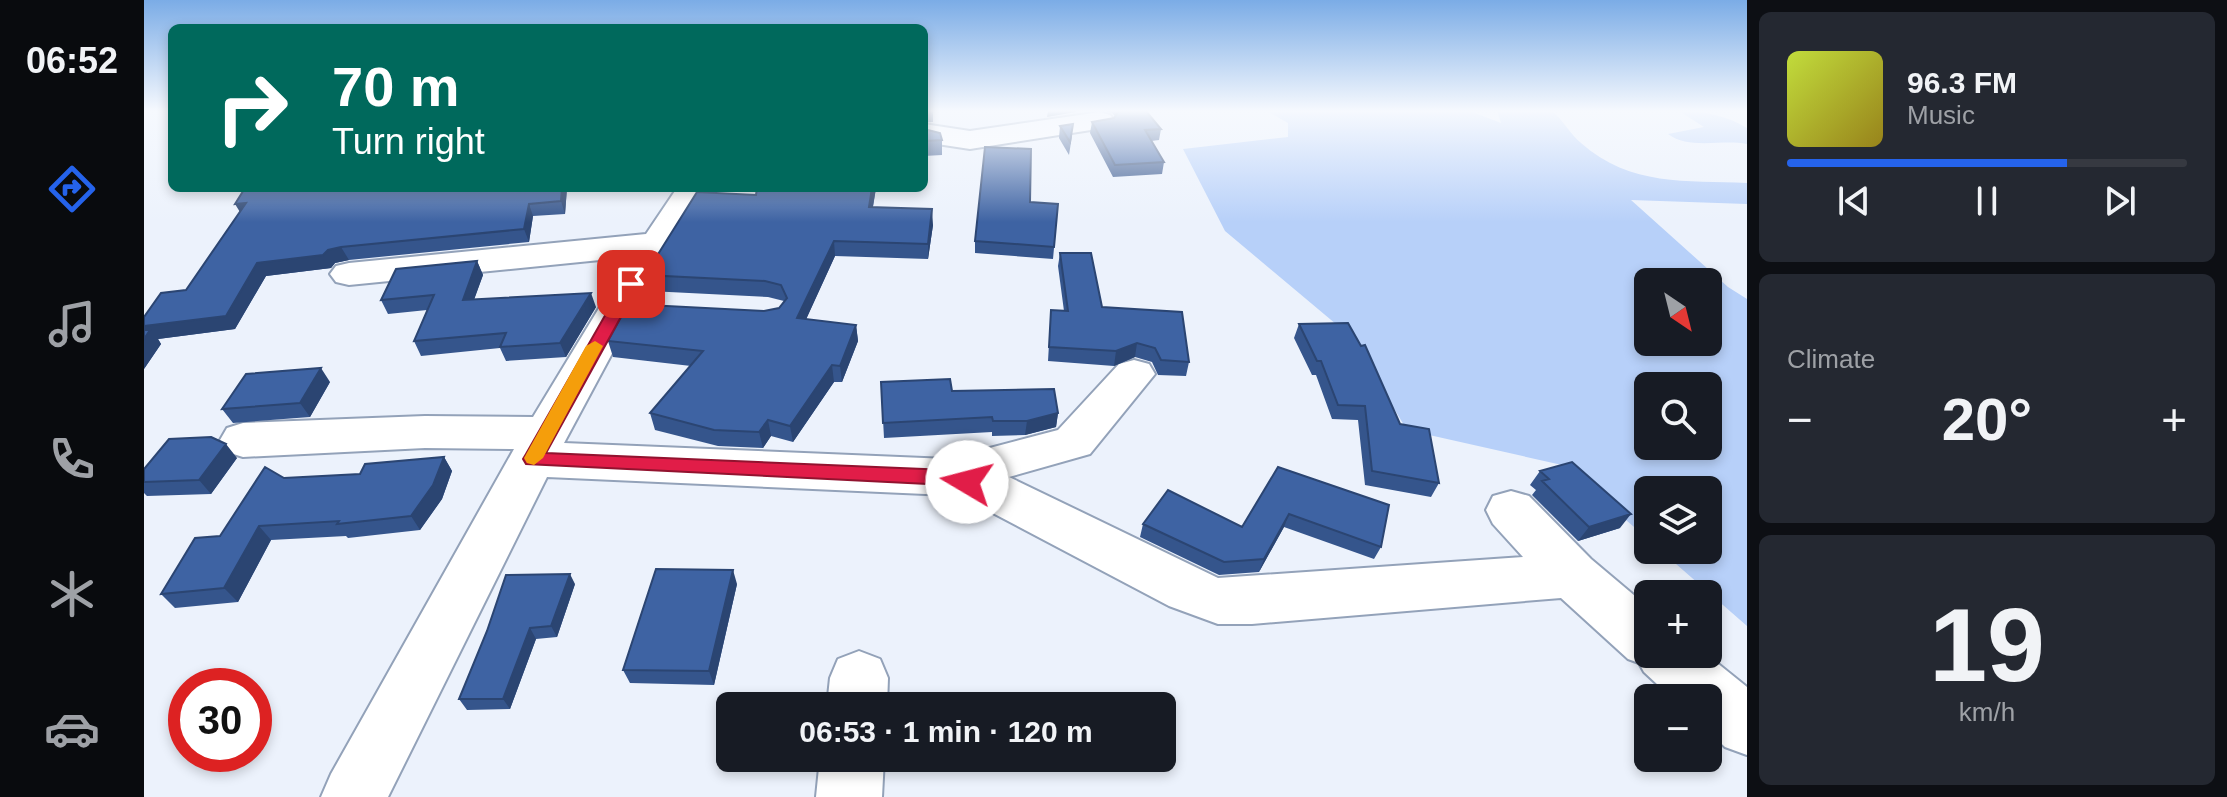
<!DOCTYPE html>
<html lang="en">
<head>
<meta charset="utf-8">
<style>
	:root { --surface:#171b24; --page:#242831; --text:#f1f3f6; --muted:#9ea1a6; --line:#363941; --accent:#2563eb }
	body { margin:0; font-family:Helvetica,sans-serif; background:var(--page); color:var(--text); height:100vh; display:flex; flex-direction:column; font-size:30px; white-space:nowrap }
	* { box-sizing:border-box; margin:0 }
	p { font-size:26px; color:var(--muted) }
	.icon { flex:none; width:44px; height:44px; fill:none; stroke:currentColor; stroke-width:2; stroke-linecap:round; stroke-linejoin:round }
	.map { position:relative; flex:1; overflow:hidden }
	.side { display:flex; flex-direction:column; gap:12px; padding:12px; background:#0d0f14; width:480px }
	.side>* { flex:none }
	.banner { position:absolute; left:24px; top:24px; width:760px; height:168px; border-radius:12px; box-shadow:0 4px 12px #0003; background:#00695c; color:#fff; overflow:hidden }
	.needle { width:52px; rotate:145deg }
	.buttons { position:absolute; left:1490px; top:268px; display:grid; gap:16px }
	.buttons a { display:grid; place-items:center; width:88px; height:88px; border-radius:12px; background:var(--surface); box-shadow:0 4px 12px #0003; font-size:40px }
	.speed { position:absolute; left:24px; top:668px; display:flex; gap:16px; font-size:40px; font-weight:700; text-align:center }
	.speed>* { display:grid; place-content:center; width:104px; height:104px; border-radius:50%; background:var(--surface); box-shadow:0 4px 12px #0003; line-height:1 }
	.speed .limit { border:12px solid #d22; background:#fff; color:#111 }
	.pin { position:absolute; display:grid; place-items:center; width:68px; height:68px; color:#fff; margin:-34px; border-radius:16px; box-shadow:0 4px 12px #0006 }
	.me { position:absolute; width:88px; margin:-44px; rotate:278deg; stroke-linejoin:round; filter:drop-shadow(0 0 6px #0008) }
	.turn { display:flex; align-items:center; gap:28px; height:168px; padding:0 32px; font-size:36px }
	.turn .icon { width:104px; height:104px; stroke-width:2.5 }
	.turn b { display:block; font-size:56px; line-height:68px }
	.big { font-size:60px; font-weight:600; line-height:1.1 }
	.side .card { flex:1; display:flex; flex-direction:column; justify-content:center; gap:12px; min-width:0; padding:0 28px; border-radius:12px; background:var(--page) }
	.side .dial { align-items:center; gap:0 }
	.dial b { font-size:104px; line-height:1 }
	.song { display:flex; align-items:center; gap:24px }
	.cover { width:96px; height:96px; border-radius:12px; background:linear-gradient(135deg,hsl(70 70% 55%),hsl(50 70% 35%)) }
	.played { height:8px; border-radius:4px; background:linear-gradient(90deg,var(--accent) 70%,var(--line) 70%) }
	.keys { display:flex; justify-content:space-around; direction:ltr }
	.heat { display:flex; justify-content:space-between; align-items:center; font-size:44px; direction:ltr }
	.trip { position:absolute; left:572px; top:692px; width:460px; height:80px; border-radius:12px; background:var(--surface); box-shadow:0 4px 12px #0003; font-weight:600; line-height:80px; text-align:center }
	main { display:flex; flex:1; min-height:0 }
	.tab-bar { display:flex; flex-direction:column; width:144px; justify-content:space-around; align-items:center; background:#090b0e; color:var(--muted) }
	.tab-bar .icon { width:56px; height:56px }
	.tab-bar .selected { color:var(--accent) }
	.tab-bar b { font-size:36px; color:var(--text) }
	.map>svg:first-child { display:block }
	.green { fill:#b7d0f9; fill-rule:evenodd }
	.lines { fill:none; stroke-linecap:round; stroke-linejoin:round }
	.minor-casing { stroke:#93a2b9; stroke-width:4 }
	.minor { fill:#fff; fill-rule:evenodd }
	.wall { fill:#35558c }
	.shaded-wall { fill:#2b4572 }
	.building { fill:#3e63a3; stroke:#2b4572; stroke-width:2 }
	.route { fill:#e11d48; stroke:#92132f; stroke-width:2 }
	.slow { fill:#f59e0b }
</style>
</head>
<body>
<main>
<nav class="tab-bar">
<b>06:52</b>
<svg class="icon selected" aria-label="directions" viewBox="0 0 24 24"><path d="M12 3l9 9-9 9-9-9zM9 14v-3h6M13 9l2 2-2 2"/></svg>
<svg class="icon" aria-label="music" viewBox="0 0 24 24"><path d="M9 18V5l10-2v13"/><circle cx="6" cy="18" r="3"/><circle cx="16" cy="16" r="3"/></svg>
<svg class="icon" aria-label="phone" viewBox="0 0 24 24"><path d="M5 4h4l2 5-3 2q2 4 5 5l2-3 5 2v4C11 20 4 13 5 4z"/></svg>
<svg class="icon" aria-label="climate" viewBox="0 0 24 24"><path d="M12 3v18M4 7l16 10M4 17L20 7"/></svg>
<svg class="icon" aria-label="car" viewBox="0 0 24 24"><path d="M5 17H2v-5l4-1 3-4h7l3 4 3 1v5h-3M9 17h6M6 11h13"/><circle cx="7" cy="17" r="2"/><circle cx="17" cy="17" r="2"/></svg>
</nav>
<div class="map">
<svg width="1603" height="797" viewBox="0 0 1603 797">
	<rect width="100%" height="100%" fill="#ecf2fc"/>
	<path class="green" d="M1123,111H1326L1357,123L1353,111H1408C1419,120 1426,134 1437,143C1487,187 1542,180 1603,183V204L1487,200L1584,287L1603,299V626L1516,550H1564V490H1504V539L1418,465L1263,430L1205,335L1081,231L1039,149L1144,137V123ZM1504,282H1564V342H1504ZM1504,386H1564V446H1504Z
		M1535,111C1560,111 1581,115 1603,128V144C1578,139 1545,150 1524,134L1560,127Z"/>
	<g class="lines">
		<g class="minor-casing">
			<path id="minor" d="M956,112L966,115L971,121L966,127L826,149L780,142V124L826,131Z
				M533,188H565L494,305L420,443L804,459L914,430L975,364L990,360L1005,364L1011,374L946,454L865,477L1074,578L1379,557L1349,524L1342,510L1349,496L1367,491L1385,496L1447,559L1504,607V654H1562L1603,687V755L1581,747L1564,731V698H1528L1500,672L1495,663L1484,659L1417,598L1108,624H1074L1025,606L826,501L804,495L403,477L244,797H177L187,774L370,449L281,448L99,457L83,452L76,440L83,428L99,423L281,416L389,417L486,257L205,285L192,282L186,274L192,266L205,263L502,234Z
				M715,651L736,659L744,678L743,706H683L686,678L694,659Z
				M676,758H740L738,797H672Z"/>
		</g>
		<use href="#minor" class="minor"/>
	</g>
	<path class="wall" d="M780,111H789V122H780Z
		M961,111H1002L1017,129L1015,140L1007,141L1020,162L1018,174L969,177L946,133L948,122L970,118L971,116L968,113Z
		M916,126L928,136L925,155L915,138Z
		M780,129L798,140V155L780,156Z
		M101,188H423L421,214L389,216L385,242L205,260L191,263L187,268L122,276L91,329L14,339L17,344L0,369L17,293L42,290L96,212Z
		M613,188H732L729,207L789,225L784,259L691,256L662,319L712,325L714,341L698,382H690L649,442L627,436L619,448L574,446L511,430L506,413L547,366L469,357L464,341L635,308L640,301L624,297L505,291L501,275L612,195Z
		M886,202L914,204L909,259L831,253V241Z
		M916,253L958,307L1045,362L1042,376L1014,375L1008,362L991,357L970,366L904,361L907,310L920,311L914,266Z
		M333,261L339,275L330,299L452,307L422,357L362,361L356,348L277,356L270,341L283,310L244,314L237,300Z
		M1155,324L1256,424L1295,483L1287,497L1221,485L1214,420L1188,419L1172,375H1168L1150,338Z
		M186,382L166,417L89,423L78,409Z
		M737,382L808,391L914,413L912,427L881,435L848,436V432L740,438Z
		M300,457L308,471L298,499L276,530L204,538L202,536L127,540L94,602L31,608L17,594L76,536L140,478L216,474Z
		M93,458L67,494L3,496L0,493V469Z
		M1134,467L1237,547L1230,559L1140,527L1115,572L1075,575L996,537L999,524L1098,527Z
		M1396,471L1476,528L1434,541L1388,495L1392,490L1386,485Z
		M431,584L413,637L392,639L366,709L323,710L315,699L343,631Z
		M593,584L570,685L486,683L479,670Z"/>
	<path class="shaded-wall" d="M904,111H932V112L903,117Z
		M418,188H423L421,214L417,201Z
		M728,188H732L726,223L725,207Z
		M102,203L99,217L91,204Z
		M385,204L389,216L385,242L380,229Z
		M788,209L789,225L784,259V244Z
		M690,241L691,256L655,335L653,318Z
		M197,247L205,260L191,263L187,268L122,276L91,329L14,339L17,344L0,369V326L113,263Z
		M333,261L339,275L325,314L319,300Z
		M447,293L452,307L422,357L416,343Z
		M712,325L714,341L698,382L696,366Z
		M993,343L991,357L970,366L972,351Z
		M688,365L690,382L649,442L646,426Z
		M177,368L186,382L166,417L156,403Z
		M914,413L912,427L881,435L883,421Z
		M624,420L627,436L619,448L615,432Z
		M82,444L93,458L67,494L55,480Z
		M300,457L308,471L298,499L276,530L267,516Z
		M1145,514L1140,527L1115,572L1120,559Z
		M1487,514L1476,528L1434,541L1445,527Z
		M115,526L127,540L94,602L80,588Z
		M589,570L593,584L570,685L565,671Z
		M426,574L431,584L413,637L407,626Z
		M386,628L392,639L366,709L359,699Z"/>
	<path class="building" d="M975,111H1002L1017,129L1001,130L1020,162L971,165L948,122L970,118Z
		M929,124L926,142L916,126Z
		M780,129L796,133L798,140L780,141Z
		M841,147L887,149L886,202L914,204L910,247L831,241Z
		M101,188H418L417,201L385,204L380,229L197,247L184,250L179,255L113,263L82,316L0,326V317L17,293L42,290L102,203L91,204Z
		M613,188H728L725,207L788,209L784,244L690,241L653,318L712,325L696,366L688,365L646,426L624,420L615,432L570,430L506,413L559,351L464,341L484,304L620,311L635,308L643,298L637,285L621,281L501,275L553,192L612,195Z
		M916,253H947L958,307L1038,312L1045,362L1017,360L1011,348L993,343L972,351L905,347L907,310L924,311Z
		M333,261L319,300L447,293L416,343L356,347L362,333L270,341L290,295L237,300L252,269Z
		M1204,323L1217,346L1221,345L1256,424L1285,429L1295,483L1228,471L1221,406L1194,405L1177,361H1173L1155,324Z
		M0,330H6L0,339Z
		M177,368L156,403L78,409L102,374Z
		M806,379L808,391L910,389L914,413L883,421H849L848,417L739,423L737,382Z
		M67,437L82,444L55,480L0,482V469L25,439Z
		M300,457L289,485L267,516L193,524L195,521L115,526L80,588L17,594L51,538L76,536L121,467L140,478L216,474L221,464Z
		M1428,462L1487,514L1445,527L1398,481L1405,479L1396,471Z
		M1134,467L1245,505L1237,547L1145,514L1120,559L1080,562L999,524L1024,490L1098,527Z
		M512,569L589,570L565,671L479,670Z
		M426,574L407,626L386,628L359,699H315L343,631L362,575Z"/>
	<linearGradient id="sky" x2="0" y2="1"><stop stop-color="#7bace6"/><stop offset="0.5" stop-color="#f6f9fe"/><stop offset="1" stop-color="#f6f9fe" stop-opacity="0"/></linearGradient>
	<rect width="1603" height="222" fill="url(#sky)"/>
	<path class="route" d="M487,279L495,284L402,453L804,470L830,477L833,482L830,487L823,490L804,485L382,464L379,459L382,454L479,284Z"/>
	<path class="slow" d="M451,341L459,346L399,458L390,465L383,463L380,458L442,346Z"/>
</svg>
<div class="buttons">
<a><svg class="needle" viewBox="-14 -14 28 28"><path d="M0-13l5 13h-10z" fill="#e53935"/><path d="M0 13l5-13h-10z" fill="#9ea1a6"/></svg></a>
<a><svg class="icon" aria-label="search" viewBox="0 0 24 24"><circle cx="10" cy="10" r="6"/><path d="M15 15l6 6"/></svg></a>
<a><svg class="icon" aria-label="layers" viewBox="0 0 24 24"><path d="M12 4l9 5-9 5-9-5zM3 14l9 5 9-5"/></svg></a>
<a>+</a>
<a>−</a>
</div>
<div class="speed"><div class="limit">30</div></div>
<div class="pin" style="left:487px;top:284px;background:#d93025"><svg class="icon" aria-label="arrive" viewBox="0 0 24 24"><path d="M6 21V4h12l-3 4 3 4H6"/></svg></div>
<svg class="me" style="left:823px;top:482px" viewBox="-20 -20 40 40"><circle r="19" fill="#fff"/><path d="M0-13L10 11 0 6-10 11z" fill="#e11d48"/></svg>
<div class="trip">06:53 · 1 min · 120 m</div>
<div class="banner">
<div class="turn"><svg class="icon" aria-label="right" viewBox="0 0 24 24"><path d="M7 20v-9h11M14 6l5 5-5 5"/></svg><div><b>70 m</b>Turn right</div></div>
</div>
</div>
<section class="side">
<div class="card">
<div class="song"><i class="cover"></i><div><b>96.3 FM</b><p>Music</p></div></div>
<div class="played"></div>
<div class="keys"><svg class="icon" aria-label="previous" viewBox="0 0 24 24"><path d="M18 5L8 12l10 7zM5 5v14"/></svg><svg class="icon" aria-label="pause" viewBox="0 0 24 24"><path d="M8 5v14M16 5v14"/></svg><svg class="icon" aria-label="next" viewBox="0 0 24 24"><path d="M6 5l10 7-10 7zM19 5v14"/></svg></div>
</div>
<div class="card"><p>Climate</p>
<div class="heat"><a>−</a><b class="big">20°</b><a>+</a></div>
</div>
<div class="card dial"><b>19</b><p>km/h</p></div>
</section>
</main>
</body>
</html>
